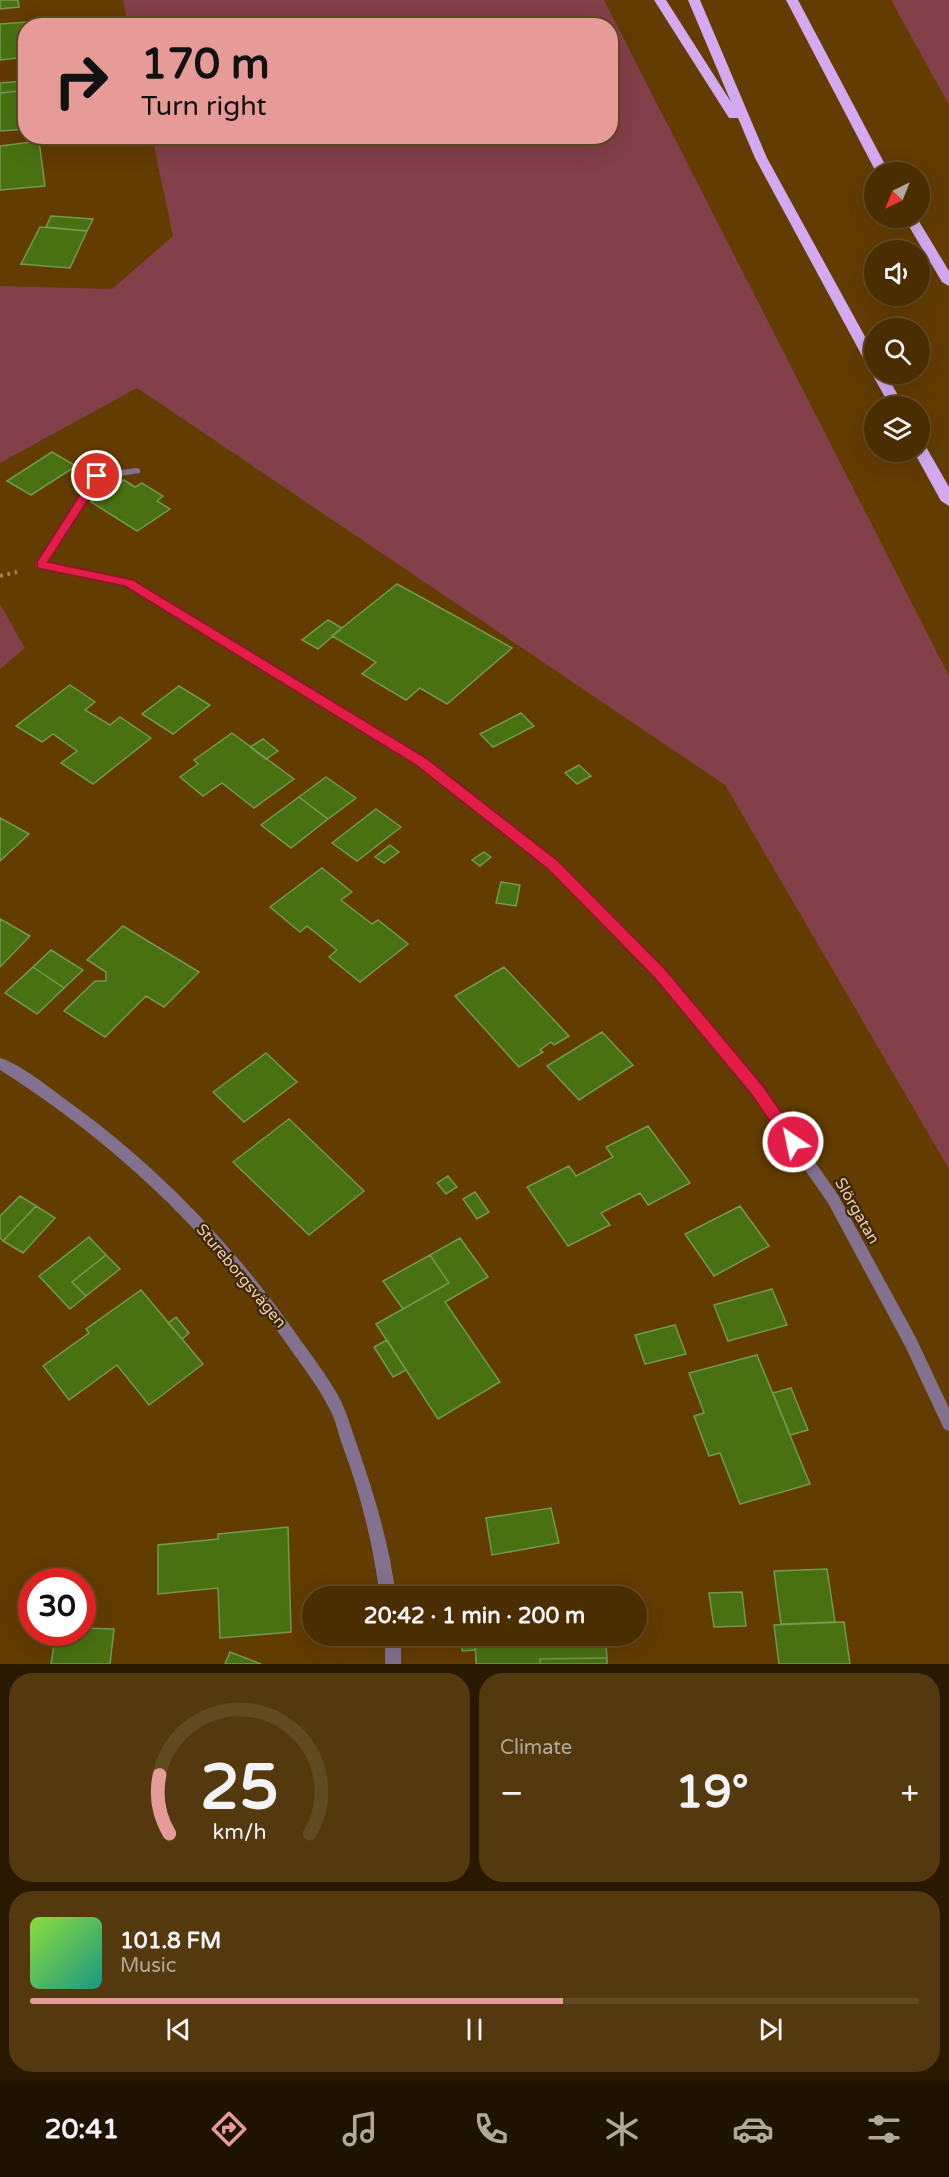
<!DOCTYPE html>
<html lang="en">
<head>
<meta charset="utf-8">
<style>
	:root { --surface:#4a2d00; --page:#54390f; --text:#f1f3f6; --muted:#b2a899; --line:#614922; --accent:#e69b98 }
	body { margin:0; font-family:"Varela Round",sans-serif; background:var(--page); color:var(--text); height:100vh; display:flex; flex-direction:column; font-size:22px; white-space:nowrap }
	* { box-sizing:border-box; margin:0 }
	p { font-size:20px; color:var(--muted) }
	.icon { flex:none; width:33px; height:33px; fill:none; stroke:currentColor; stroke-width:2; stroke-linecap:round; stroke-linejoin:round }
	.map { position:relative; height:1664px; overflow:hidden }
	.drawer { display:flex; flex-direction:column; gap:9px; padding:9px; background:#291900; flex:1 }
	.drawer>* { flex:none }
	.guide { position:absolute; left:18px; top:18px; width:600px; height:126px; border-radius:24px; box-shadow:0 6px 24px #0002,0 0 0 2px var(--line); background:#e69b98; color:#111; overflow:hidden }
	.needle { width:39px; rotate:223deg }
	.buttons { position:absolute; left:864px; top:162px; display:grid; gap:12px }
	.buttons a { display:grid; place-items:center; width:66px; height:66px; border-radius:50%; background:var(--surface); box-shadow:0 6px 24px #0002,0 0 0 2px var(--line); font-size:30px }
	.speed { position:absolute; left:18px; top:1568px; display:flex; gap:12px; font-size:30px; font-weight:700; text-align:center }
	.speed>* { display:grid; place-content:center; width:78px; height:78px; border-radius:50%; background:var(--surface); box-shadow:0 6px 24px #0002,0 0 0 2px var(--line); line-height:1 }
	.speed .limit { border:9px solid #d22; background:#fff; color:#111 }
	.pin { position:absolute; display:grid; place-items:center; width:51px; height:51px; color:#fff; margin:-26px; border:3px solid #fff; border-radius:50%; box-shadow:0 2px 6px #0007 }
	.me { position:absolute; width:66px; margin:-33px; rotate:326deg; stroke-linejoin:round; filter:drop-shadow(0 0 4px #0008) }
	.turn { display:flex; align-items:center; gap:21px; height:126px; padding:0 24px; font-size:27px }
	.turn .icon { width:78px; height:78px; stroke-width:2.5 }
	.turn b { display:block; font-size:42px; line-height:51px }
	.big { font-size:45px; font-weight:700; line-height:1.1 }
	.drawer .card { flex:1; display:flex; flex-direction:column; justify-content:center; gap:9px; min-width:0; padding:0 21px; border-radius:24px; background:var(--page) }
	.drawer .dial { align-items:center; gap:0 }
	.dial svg { height:156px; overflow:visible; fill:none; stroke:var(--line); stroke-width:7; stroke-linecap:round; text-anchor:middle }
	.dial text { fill:var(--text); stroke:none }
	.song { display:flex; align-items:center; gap:18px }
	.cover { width:72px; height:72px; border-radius:9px; background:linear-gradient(135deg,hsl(90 70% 55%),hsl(170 70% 35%)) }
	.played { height:6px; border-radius:3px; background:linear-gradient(90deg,var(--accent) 60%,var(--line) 60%) }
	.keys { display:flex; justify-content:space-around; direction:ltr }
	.heat { display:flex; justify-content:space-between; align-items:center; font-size:33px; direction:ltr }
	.drawer .tiles { flex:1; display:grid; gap:9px; grid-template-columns:1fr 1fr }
	.card:last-child { grid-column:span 2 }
	.trip { position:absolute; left:302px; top:1586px; width:345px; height:60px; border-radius:30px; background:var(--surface); box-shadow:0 6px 24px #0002,0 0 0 2px var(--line); font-weight:700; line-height:60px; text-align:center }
	.tab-bar { display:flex; height:96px; justify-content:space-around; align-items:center; background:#1e1200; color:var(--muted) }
	.tab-bar .icon { width:42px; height:42px }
	.tab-bar .selected { color:var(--accent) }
	.tab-bar b { font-size:27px; color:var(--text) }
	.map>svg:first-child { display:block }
	.green { fill:#833f4a }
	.building { fill:#497112; stroke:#749850; stroke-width:1.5 }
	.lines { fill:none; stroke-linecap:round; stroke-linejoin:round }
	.path { stroke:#a38153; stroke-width:4; stroke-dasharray:3 4.5; stroke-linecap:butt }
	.lane { fill:#82718f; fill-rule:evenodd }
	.street { fill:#82718f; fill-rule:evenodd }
	.highway { fill:#d3aaf1; fill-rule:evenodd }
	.route { fill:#e11d48; stroke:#92132f; stroke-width:1.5 }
	.labels { text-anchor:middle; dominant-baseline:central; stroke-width:4.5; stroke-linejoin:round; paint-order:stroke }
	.street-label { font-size:16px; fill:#e9ccac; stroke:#3d270a }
</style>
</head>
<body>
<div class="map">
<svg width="949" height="1664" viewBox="0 0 949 1664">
	<rect width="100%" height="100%" fill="#623c00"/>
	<path class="green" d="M123,0H604L949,676V1169L725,785L137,388L0,463V286L112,289L173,236L152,137L610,136V26L128,25Z
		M891,0H949V105Z
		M0,604L25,648L0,669Z"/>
	<path class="building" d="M0,0H18L19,7L0,9Z
		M27,22L26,57L0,60V24Z
		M24,81L26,90L0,93V83Z
		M26,90V104L19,105L21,118H26V129L0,131V93Z
		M39,141L45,186L0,190V146Z
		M51,216L93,219L87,231L46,227Z
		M40,227L87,231L70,268L21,264Z
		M52,452L76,466L31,495L7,481Z
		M124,480L135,487L142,483L163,496L157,501L170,509L137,531L91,502L98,497L91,492L108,481L116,486Z
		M397,584L457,617L512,648L447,704L420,688L406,700L362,674L376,662L332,636Z
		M328,620L342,628L318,649L302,640Z
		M70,685L95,702L85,710L110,725L120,717L151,738L93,784L61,763L77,751L53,734L42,742L16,726Z
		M179,686L210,705L173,734L142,714Z
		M521,713L534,726L493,747L480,734Z
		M232,733L294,779L254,808L222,783L203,796L180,777L198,764L194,760Z
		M263,739L278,751L266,759L250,747Z
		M579,765L591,776L577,784L565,773Z
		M326,777L356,798L328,819L299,797Z
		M299,797L328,819L291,848L261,825Z
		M376,809L401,827L357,861L332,843Z
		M0,818L29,834L0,861Z
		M390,845L399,852L384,863L375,857Z
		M484,852L491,857L480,866L472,860Z
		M322,868L352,892L341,900L372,924L378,920L408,944L360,982L329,957L337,950L307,926L300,932L270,907Z
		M501,882L520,885L516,906L496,903Z
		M0,919L30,936L0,967Z
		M123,926L199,972L164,1007L146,996L105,1037L64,1011L95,981H106V972L87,960Z
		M51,950L83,970L64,988L33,967Z
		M33,967L64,988L37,1014L5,993Z
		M504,967L569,1036L554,1045L551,1042L540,1050L543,1052L519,1067L455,996Z
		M602,1032L633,1065L579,1100L547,1066Z
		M266,1053L297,1082L244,1122L213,1092Z
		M289,1119L364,1191L309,1235L233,1162Z
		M648,1126L690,1183L648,1205L640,1193L601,1213L610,1225L568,1246L527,1187L569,1166L576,1176L613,1157L606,1147Z
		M448,1176L457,1187L446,1194L437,1183Z
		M475,1192L489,1212L477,1219L463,1199Z
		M20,1196L36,1206L3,1241L0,1238V1216Z
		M36,1206L55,1218L23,1253L3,1241Z
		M740,1206L769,1246L714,1276L685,1234Z
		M89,1237L106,1255L72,1282L86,1296L70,1309L39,1276Z
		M460,1238L488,1277L445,1302L500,1382L438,1419L376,1324L449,1283L430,1255Z
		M106,1255L120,1269L86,1296L72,1282Z
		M430,1255L449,1283L403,1309L383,1281Z
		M772,1289L787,1325L728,1341L714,1305Z
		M141,1290L203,1364L149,1405L117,1365L69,1400L43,1366L89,1333L86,1329Z
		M176,1317L189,1333L182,1339L168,1323Z
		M675,1325L686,1354L645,1364L635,1335Z
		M387,1340L406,1370L393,1377L374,1347Z
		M757,1355L810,1484L740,1504L720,1453L709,1456L694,1416L704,1413L689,1373Z
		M791,1388L808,1430L790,1435L773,1393Z
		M551,1508L559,1543L492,1555L486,1518Z
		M288,1527L291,1632L220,1638L218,1588L158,1594V1545L218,1539V1534Z
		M827,1569L835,1622L781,1624L774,1571Z
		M537,1587L538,1592L603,1591V1596H474V1588Z
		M742,1592L746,1626L714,1627L709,1593Z
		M844,1622L850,1664H779L774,1625Z
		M82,1628L114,1629L110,1664H51L56,1632H82Z
		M462,1635H475V1650L462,1651Z
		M475,1635H605L607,1658L540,1659V1664H476Z
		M230,1652L261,1664H225Z
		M607,1658V1664H540V1659Z"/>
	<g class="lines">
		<path class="path" d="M0,576L17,572"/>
		<path class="lane" d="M136,468L140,469V473L100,479L45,568H37L36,565L93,474Z"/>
		<path class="street" d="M41,561L133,580L425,758L557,862L663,969L762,1086L838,1195L915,1336L949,1408V1431L944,1429L905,1346L828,1203L752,1094L655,977L549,868L417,764L126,586L37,568L36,565L37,562Z
			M0,1058C20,1064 48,1086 65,1099C156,1164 233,1244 297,1335C312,1356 328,1377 340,1399C347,1413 351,1428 356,1442C374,1493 389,1543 396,1596H380C373,1545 361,1495 343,1447C338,1434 336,1420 329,1408C317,1384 299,1362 284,1340C208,1231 112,1141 0,1070Z
			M385,1635H401V1664H385Z"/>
		<path class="highway" d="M654,0H666L731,102L688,0H700L767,158L874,353V369L867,365L755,158L738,118H729Z
			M786,0H798L889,172H876Z
			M904,218H917L949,271V286L942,282Z
			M874,371V374H886L904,406H890L872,374Z
			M920,443L925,445L949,487V506L941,501L914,452H920Z"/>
	</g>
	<path class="route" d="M97,473L103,476L48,562L133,580L426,758L558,861L665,969L763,1086L798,1137L801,1142L798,1146H787L752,1095L654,977L548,869L416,765L125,586L37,568V562L93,474Z"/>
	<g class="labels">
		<g class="street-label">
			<text transform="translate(857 1211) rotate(60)">Slörgatan</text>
			<text transform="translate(241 1276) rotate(50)">Stureborgsvägen</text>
		</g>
	</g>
</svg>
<div class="buttons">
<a><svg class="needle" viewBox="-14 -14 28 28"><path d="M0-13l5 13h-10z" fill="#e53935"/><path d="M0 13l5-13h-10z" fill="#b2a899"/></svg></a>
<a><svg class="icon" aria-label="sound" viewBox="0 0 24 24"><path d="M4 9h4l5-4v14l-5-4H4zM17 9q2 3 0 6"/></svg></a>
<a><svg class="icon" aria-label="search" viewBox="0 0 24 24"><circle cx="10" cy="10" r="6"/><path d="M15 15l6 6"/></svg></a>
<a><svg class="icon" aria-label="layers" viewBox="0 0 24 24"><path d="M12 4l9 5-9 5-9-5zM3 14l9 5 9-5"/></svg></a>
</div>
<div class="speed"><div class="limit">30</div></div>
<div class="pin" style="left:97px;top:476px;background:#d93025"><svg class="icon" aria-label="arrive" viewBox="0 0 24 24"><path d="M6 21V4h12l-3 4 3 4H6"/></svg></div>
<svg class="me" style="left:793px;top:1142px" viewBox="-20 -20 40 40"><circle r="17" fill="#e11d48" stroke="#fff" stroke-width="3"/><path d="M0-11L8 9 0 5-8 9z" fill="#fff"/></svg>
<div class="trip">20:42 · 1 min · 200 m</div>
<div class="guide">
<div class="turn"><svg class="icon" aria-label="right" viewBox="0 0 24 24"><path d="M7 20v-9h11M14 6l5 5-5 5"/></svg><div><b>170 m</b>Turn right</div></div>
</div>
</div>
<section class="drawer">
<div class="tiles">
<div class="card dial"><svg viewBox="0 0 100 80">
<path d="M14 69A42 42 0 1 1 86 69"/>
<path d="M14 69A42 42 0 0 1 9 39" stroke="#e69b98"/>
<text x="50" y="56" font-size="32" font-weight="700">25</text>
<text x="50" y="72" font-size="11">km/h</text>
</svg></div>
<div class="card"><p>Climate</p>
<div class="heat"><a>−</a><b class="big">19°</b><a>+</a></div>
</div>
<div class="card">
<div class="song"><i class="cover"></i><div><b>101.8 FM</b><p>Music</p></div></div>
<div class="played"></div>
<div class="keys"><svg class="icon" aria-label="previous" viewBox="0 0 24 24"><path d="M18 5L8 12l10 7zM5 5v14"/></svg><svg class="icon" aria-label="pause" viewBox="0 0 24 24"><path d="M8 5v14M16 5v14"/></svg><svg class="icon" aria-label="next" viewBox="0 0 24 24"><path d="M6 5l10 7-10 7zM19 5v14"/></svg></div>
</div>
</div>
</section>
<nav class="tab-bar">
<b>20:41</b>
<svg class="icon selected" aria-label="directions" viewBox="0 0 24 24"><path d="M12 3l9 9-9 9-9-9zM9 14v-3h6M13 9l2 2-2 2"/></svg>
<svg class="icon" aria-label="music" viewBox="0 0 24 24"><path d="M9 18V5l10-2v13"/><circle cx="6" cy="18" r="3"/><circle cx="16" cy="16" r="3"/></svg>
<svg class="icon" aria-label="phone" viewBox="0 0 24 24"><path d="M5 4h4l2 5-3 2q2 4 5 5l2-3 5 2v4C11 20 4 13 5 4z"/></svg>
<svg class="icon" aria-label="climate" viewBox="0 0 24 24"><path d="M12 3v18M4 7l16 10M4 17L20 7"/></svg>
<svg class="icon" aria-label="car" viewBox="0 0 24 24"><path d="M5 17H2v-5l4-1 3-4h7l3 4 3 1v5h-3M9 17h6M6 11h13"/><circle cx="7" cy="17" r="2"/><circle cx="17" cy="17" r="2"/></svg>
<svg class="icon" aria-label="filters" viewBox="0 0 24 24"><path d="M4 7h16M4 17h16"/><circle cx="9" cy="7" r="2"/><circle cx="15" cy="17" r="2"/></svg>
</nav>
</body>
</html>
